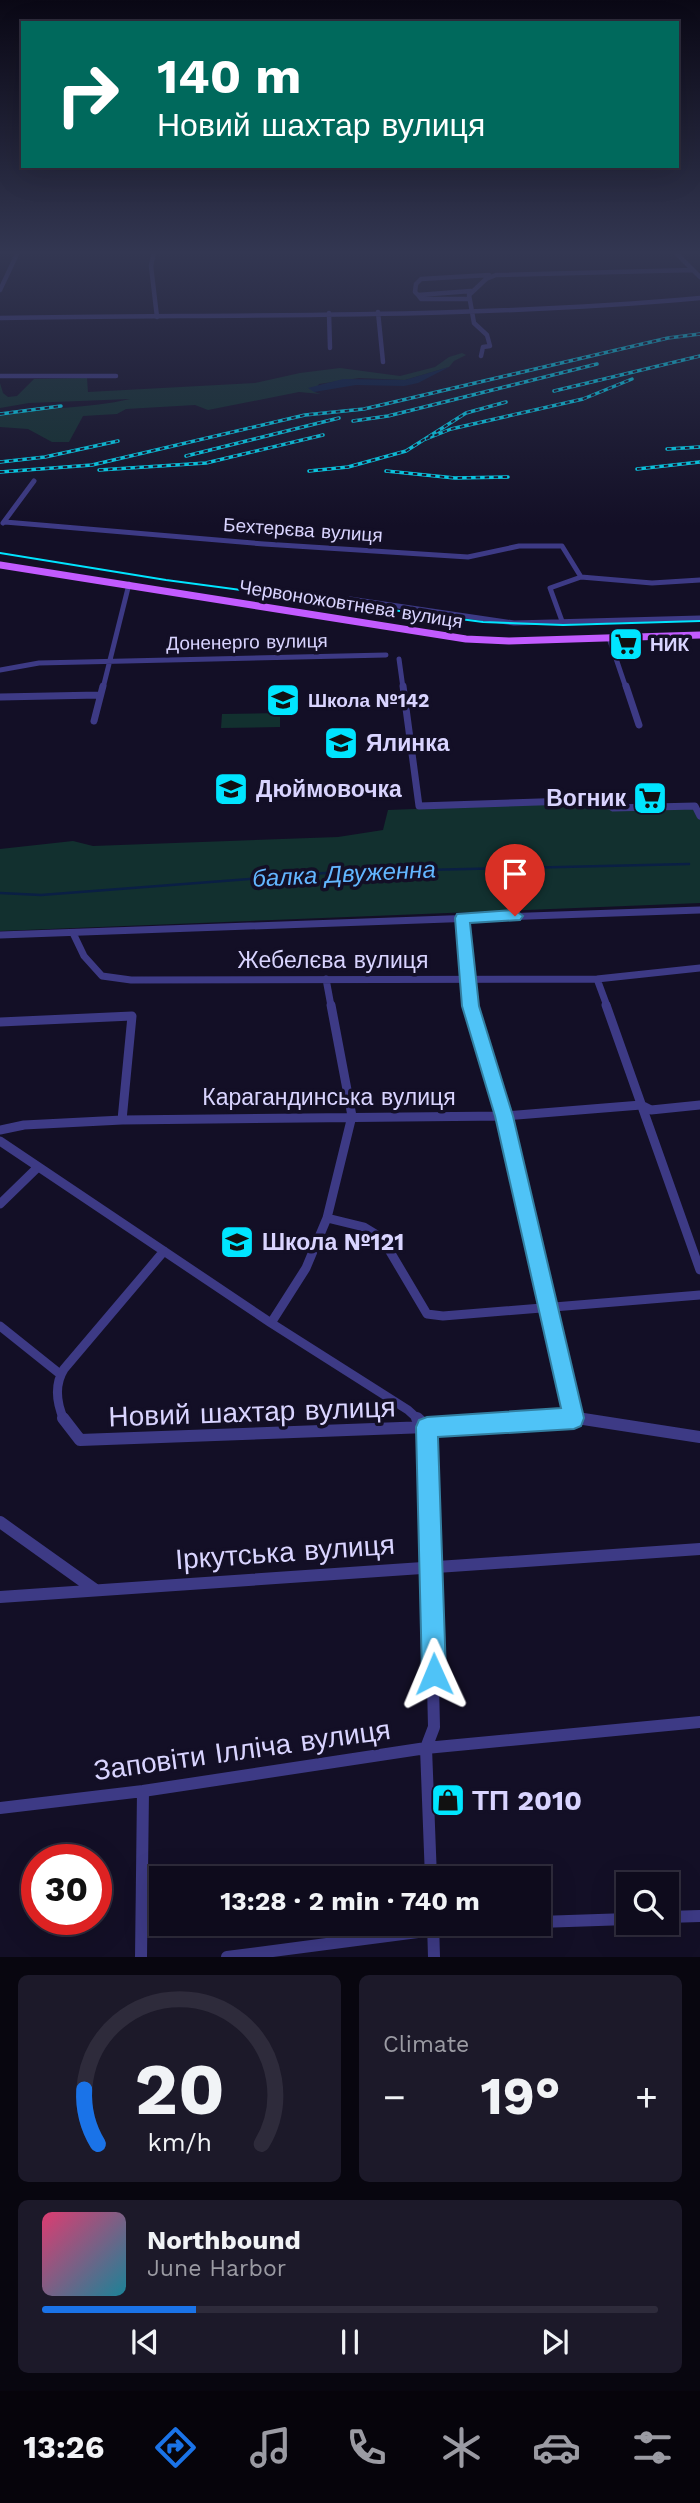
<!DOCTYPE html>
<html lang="en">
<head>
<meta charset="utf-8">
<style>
	:root { --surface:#0e0b1c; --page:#1c1929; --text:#f1f3f6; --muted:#9b9ba3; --line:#2e2b3b; --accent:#1a73e8 }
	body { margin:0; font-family:"Work Sans",sans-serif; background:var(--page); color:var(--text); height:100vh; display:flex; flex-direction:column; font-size:26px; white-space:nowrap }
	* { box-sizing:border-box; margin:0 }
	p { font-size:23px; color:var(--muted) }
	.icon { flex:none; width:38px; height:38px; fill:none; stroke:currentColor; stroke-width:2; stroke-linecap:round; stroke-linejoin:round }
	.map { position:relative; height:1957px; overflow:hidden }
	.side { display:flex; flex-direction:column; gap:18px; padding:18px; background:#08060f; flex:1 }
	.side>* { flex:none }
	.top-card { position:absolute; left:21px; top:21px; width:658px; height:147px; border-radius:0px; box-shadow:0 7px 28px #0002,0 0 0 2px var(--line); background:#00695c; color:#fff; overflow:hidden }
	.tools { position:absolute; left:616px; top:1872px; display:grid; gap:14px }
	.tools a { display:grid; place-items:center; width:63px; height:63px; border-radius:0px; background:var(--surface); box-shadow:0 7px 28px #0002,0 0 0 2px var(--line); font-size:35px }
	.speed { position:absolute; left:21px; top:1844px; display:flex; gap:14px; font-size:35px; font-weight:700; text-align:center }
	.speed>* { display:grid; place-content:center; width:91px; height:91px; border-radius:50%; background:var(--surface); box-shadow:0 7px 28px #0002,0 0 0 2px var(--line); line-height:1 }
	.speed .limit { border:10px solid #d22; background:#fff; color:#111 }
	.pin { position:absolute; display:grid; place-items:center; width:60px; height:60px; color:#fff; margin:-72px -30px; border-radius:50% 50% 50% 0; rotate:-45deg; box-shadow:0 0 7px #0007 }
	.pin .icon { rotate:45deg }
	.me { position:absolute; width:77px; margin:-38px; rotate:359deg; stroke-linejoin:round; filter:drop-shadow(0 0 5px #0008) }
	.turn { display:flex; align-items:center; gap:24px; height:147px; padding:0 21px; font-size:32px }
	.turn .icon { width:91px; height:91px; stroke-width:2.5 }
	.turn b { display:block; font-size:49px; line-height:60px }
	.big { font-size:52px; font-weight:700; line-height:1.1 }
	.side .tile { flex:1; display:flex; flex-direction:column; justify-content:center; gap:10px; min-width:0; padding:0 24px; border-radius:10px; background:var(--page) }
	.side .dial { align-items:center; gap:0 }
	.dial svg { height:182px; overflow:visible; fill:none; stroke:var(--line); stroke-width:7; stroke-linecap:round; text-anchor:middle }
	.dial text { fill:var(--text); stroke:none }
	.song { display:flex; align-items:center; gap:21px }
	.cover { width:84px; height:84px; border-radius:10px; background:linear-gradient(135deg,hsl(340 70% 55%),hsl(190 70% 35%)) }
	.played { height:7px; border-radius:4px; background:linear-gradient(90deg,var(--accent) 25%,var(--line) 25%) }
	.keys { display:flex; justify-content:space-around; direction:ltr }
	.heat { display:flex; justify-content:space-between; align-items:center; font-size:38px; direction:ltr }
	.side .tiles { flex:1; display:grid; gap:18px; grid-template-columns:1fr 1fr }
	.tile:last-child { grid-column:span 2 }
	.trip { position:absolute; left:149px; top:1866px; width:402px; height:70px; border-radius:0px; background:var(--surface); box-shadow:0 7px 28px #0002,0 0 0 2px var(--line); font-weight:700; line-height:70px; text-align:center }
	.tabs { display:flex; height:112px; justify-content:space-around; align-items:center; background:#06040b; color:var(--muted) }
	.tabs .icon { width:49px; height:49px }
	.tabs .current { color:var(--accent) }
	.tabs b { font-size:32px; color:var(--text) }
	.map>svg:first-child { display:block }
	.green { fill:#12302f }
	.water { fill:#0a1f44 }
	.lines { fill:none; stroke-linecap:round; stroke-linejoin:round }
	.stream { stroke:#0a1f44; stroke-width:2.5 }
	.minor-far4 { stroke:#3d3a85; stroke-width:4.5 }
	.minor-far3 { stroke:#3d3a85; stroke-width:5 }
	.minor-far2 { stroke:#3d3a85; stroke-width:7 }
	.minor-far1 { stroke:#3d3a85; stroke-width:9 }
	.minor { stroke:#3d3a85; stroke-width:12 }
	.major { stroke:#c25bff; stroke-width:7 }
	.tram { stroke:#00e5ff; stroke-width:2 }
	.rail-casing { stroke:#00e5ff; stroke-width:3.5 }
	.rail { stroke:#130f26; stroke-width:2; stroke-dasharray:4.5; stroke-linecap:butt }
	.route { fill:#4fc3f7; stroke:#337fa1; stroke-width:2 }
	.labels { text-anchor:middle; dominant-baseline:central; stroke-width:7; stroke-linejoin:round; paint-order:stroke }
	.far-street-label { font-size:19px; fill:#d9d4ff; stroke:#130f26 }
	.far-poi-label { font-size:19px; font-weight:bold; fill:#d9d4ff; stroke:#130f26; text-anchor:start }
	.poi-label { font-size:23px; font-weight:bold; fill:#d9d4ff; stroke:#130f26; text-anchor:start }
	.street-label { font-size:23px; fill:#d9d4ff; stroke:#130f26 }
	.water-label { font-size:24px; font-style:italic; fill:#62b6ff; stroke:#130f26 }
	.near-street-label { font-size:28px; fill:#d9d4ff; stroke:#130f26 }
	.near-poi-label { font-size:28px; font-weight:bold; fill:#d9d4ff; stroke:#130f26; text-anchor:start }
</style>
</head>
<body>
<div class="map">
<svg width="700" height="1957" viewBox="0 0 700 1957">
	<rect width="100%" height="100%" fill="#130f26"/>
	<path class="green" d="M462,353L466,355L454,361L449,367L405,380L359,378L319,384L314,392L321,394L299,392L208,410L195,405L126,409L117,414L83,416L69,442H52L28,429L0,427V414C43,407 89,409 130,399L29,403L0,408V383L3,393L8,397L17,396L34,379L87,378L88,392L255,383L300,373L340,368L400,376L435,367L449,357Z
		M280,713V727L221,728L222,714Z
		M599,802L612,809L694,807L700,820V903L0,931V849L73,841L93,846L338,837L383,830L388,810Z"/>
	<path class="water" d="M449,367L418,383L404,386L356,385L314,392L308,388L343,379L405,380Z"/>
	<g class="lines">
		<path class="stream" d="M0,893L41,895L339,872L689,864"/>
		<path class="minor-far4" d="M154,252L151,266L157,317
			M675,252L700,277
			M0,290L18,252
			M471,291L418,295L415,292L416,284L421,279L489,275
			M418,295L421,299H469
			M378,312L383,362
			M329,313L330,348
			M0,318C233,314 468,319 700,298
			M481,356L483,347L490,346L487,335L474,323L469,295L486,279L496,275L693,270
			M0,376H116"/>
		<path class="minor-far3" d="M5,522L264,544L468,557L519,546H562L581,577
			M3,523L34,481
			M350,599L514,623L700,618
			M562,621L550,588L581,577L652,583L700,580
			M609,638L626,688
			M399,659L403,688
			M0,670L39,663L386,655
			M103,688L129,584"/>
		<path class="minor-far2" d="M403,686L419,806L600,800L613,808L695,806L700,816
			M626,686L639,725
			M0,697L99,695
			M94,721L103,686
			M462,918L470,1006
			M73,933L84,956L102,976L131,980L597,979L700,968
			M0,935L700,910
			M326,979L331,1006
			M597,979L607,1006"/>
		<path class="minor-far1" d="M470,1005L504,1116L574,1418
			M606,1005L700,1270
			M0,1022L132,1016L122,1120
			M0,1130L24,1125L122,1120L504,1116L641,1105L651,1110L700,1105
			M0,1141L271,1323L408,1410L419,1420
			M0,1204L38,1167
			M327,1218L364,1227L382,1238L427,1314L443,1316L700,1295
			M271,1323L306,1268L327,1218L352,1116L331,1005
			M0,1326L60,1374
			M64,1420C57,1404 54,1385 64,1369L164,1251
			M538,1420L574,1418L589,1420"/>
		<path class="minor" d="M63,1418L80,1440L427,1427L566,1418
			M417,1418L427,1427L434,1727L426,1748L431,1878
			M577,1418L700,1437
			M0,1522L94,1589
			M0,1597L700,1549
			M0,1808L143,1791L426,1748L700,1722
			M667,1917L700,1916
			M539,1922L628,1919
			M433,1923L434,1957
			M141,1957L143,1791
			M227,1957L433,1930L446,1925L496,1923"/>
		<path class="major" d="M0,565L466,639L509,641L700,635"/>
		<path class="tram" d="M0,553L166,580L483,622L563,625L700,621"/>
		<g class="rail-casing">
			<path id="rail" d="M554,391L700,356
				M0,414L61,406
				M353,421L388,416L597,364
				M426,439L451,429L583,399L632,379
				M667,449L700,447
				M186,456L339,418
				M0,462L45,457L118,441
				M637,469L700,462
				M99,470L206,463L323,435
				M309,471L348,467L406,451L466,413L506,402
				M386,471L455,478L508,477
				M0,472L92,465L305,415L364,409L668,338L700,334"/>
		</g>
		<use href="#rail" class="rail"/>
	</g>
	<linearGradient id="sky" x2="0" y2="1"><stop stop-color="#0a0815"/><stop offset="0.48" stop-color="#333752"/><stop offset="1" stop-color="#333752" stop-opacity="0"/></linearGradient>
	<rect width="700" height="526" fill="url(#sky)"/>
	<path class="route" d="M515,910L523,916L520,920L470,923L479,1006L513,1116L584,1418L581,1426L574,1429L438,1437L446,1674L442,1682L434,1686L425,1682L422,1674L416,1427L419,1420L427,1417L561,1408L495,1116L462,1006L455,918L457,914Z"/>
	<defs>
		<g id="supermarket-square" transform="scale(1.75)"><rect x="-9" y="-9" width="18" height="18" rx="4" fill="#00e5ff" stroke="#130f26"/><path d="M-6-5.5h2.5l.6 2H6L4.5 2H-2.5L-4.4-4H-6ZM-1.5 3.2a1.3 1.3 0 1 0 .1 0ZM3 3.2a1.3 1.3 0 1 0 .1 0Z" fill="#111"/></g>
		<g id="school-square" transform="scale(1.75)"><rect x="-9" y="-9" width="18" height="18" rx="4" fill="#00e5ff" stroke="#130f26"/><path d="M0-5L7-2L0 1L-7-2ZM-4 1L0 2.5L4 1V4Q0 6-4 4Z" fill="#111"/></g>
		<g id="shop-square" transform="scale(1.75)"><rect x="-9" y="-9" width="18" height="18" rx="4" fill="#00e5ff" stroke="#130f26"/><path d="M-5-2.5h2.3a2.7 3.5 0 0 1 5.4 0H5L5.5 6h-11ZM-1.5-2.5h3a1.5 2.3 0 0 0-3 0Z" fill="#111"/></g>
	</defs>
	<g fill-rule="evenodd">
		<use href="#supermarket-square" x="626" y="644"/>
		<use href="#school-square" x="283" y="700"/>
		<use href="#school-square" x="341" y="743"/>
		<use href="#school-square" x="231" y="789"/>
		<use href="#supermarket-square" x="650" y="798"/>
		<use href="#school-square" x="237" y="1242"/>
		<use href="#shop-square" x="448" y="1800"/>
	</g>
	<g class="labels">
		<g class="far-street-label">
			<text transform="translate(303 530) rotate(4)">Бехтерєва вулиця</text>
			<text transform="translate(351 604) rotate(9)">Червоножовтнева вулиця</text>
			<text transform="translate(247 642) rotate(-1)">Доненерго вулиця</text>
		</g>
		<g class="far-poi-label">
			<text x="650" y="644">НИК</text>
			<text x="308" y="700">Школа №142</text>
		</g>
		<g class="poi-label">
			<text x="366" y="743">Ялинка</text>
			<text x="256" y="789">Дюймовочка</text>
			<text x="626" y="798" text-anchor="end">Вогник</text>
			<text x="262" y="1242">Школа №121</text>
		</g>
		<g class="street-label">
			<text x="333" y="960">Жебелєва вулиця</text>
			<text x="329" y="1097">Карагандинська вулиця</text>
		</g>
		<g class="water-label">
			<text transform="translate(344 874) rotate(-3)">балка Двуженна</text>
		</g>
		<g class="near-street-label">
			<text transform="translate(252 1412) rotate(-2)">Новий шахтар вулиця</text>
			<text transform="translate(285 1552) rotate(-4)">Іркутська вулиця</text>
			<text transform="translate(242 1750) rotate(-8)">Заповіти Ілліча вулиця</text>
		</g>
		<g class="near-poi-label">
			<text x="472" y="1800">ТП 2010</text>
		</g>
	</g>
</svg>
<div class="tools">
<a><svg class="icon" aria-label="search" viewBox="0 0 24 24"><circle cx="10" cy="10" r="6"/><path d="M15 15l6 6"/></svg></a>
</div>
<div class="speed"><div class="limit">30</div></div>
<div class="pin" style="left:515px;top:916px;background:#d93025"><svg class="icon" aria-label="arrive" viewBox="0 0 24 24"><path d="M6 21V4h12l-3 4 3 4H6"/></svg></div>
<svg class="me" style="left:434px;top:1674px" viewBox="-20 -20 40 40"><path d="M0-17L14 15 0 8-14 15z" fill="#4fc3f7" stroke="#fff" stroke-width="4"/></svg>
<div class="trip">13:28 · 2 min · 740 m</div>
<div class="top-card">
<div class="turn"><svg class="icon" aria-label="right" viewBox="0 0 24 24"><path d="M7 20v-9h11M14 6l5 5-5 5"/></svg><div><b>140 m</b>Новий шахтар вулиця</div></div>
</div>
</div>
<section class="side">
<div class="tiles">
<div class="tile dial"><svg viewBox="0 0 100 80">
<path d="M14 69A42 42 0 1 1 86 69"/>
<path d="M14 69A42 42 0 0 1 8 45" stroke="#1a73e8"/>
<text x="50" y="56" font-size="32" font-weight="700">20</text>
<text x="50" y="72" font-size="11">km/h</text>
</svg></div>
<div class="tile"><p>Climate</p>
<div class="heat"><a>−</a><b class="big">19°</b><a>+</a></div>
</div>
<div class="tile">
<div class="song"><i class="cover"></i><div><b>Northbound</b><p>June Harbor</p></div></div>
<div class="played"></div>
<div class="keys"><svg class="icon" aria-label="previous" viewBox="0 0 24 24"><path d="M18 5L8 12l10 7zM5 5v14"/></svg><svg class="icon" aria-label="pause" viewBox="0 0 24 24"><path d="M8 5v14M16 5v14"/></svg><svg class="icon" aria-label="next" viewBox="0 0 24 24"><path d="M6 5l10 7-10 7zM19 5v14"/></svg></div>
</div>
</div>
</section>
<nav class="tabs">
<b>13:26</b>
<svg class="icon current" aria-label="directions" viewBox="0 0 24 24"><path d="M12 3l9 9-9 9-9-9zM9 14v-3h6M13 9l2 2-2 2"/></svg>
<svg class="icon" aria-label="music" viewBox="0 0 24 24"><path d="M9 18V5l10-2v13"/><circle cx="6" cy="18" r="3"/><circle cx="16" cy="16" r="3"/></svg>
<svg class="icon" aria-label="phone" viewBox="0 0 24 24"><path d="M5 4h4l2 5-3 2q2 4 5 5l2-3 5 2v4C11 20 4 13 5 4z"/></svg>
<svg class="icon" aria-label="climate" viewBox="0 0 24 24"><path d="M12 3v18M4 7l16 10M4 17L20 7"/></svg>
<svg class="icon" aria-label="car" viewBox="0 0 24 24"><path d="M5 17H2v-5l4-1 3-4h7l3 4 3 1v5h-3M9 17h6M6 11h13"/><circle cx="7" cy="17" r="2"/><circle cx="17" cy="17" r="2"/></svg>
<svg class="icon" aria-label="filters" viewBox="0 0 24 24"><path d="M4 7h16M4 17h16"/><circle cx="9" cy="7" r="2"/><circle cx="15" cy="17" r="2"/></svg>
</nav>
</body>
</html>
